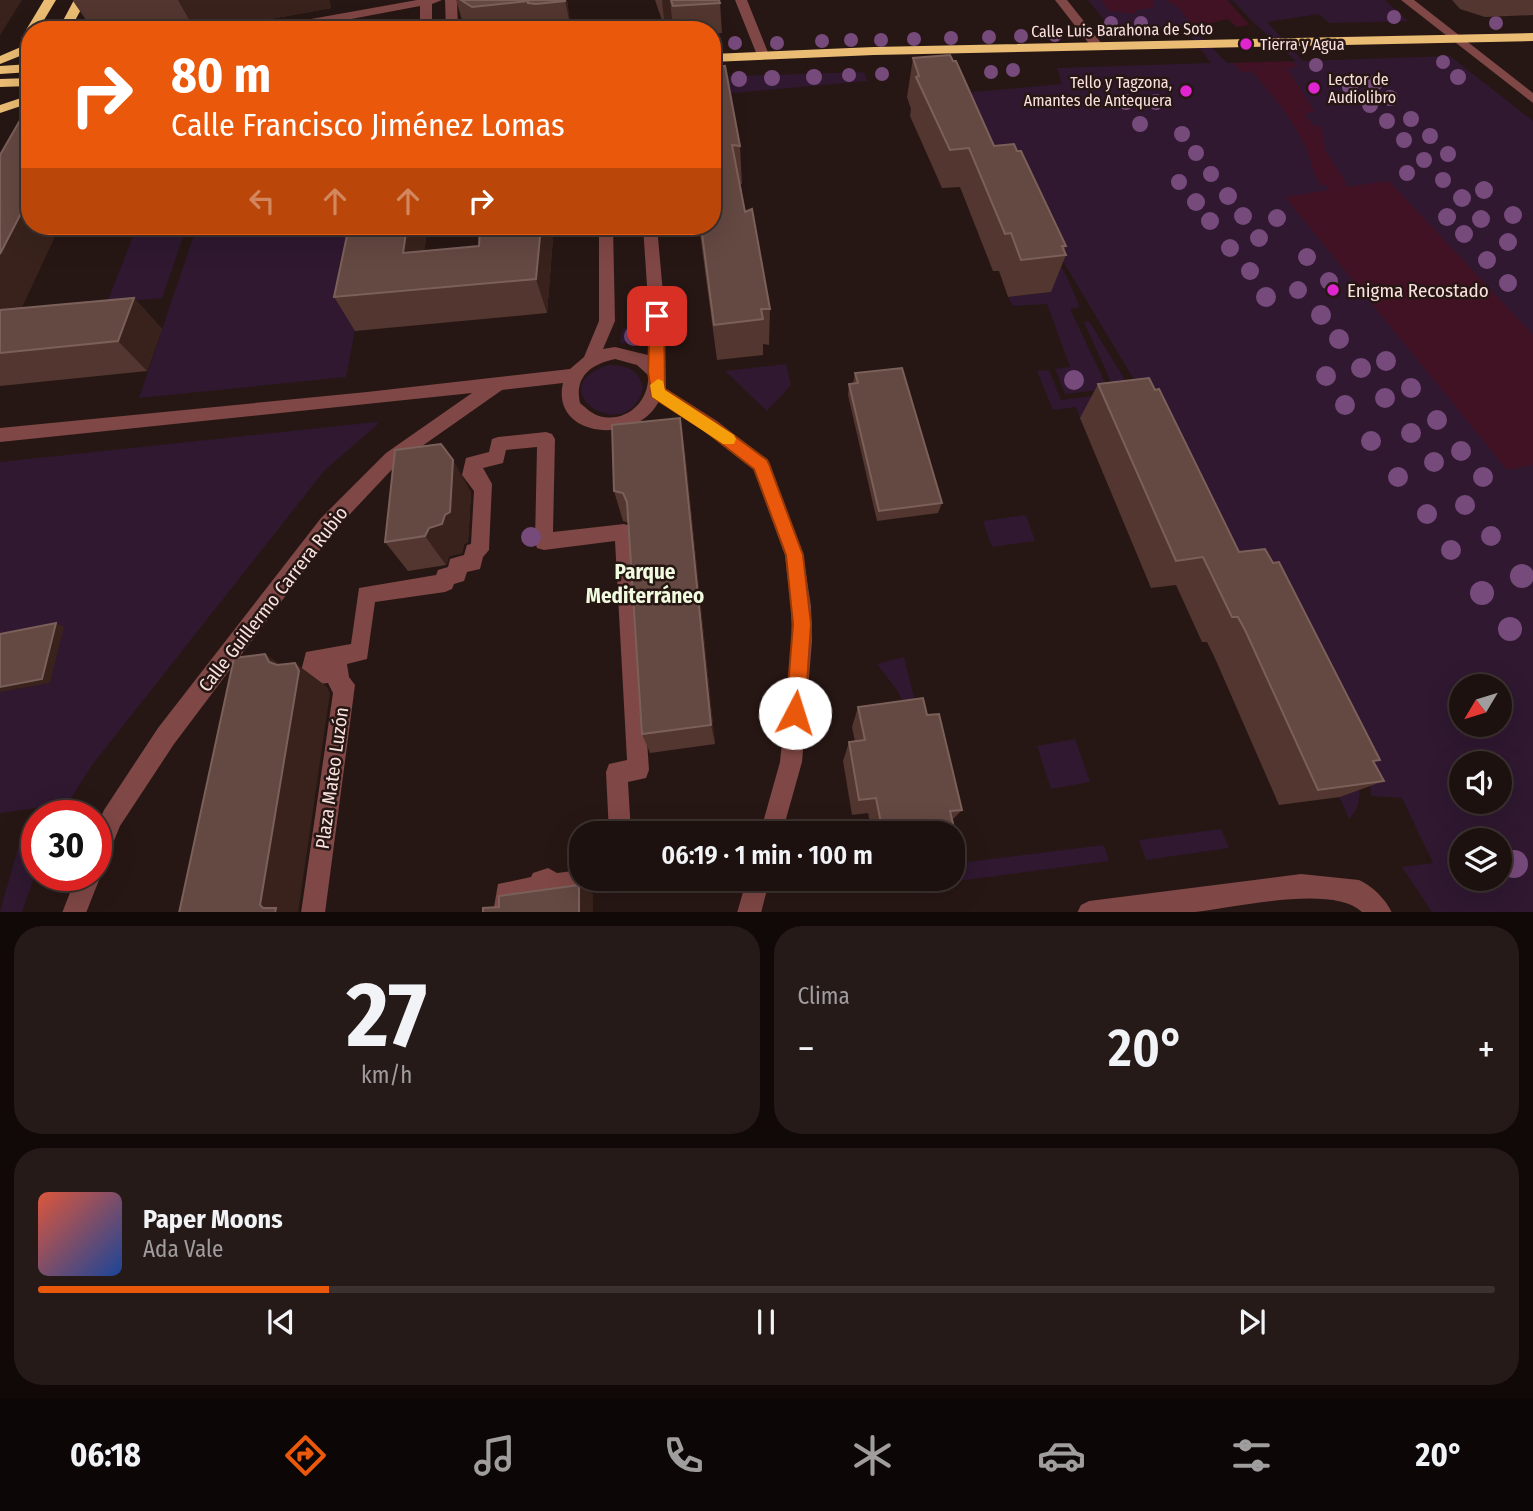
<!DOCTYPE html>
<html lang="es">
<head>
<meta charset="utf-8">
<style>
	:root { --surface:#1d110f; --page:#251a18; --text:#f1f3f6; --muted:#a09d9e; --line:#3b312f; --accent:#ea580c }
	body { margin:0; font-family:"Fira Sans Condensed",sans-serif; background:var(--page); color:var(--text); height:100vh; display:flex; flex-direction:column; font-size:26px; white-space:nowrap }
	* { box-sizing:border-box; margin:0 }
	p { font-size:23px; color:var(--muted) }
	.icon { flex:none; width:38px; height:38px; fill:none; stroke:currentColor; stroke-width:2; stroke-linecap:round; stroke-linejoin:round }
	.map { position:relative; height:912px; overflow:hidden }
	.sheet { display:flex; flex-direction:column; gap:14px; padding:14px; background:#100908; flex:1 }
	.sheet>* { flex:none }
	.top-card { position:absolute; left:21px; top:21px; width:700px; height:214px; border-radius:28px; box-shadow:0 7px 28px #0002,0 0 0 2px var(--line); background:#ea580c; color:#fff; overflow:hidden }
	.needle { width:46px; rotate:232deg }
	.fabs { position:absolute; left:1449px; top:674px; display:grid; gap:14px }
	.fabs a { display:grid; place-items:center; width:63px; height:63px; border-radius:50%; background:var(--surface); box-shadow:0 7px 28px #0002,0 0 0 2px var(--line); font-size:35px }
	.speed { position:absolute; left:21px; top:800px; display:flex; gap:14px; font-size:35px; font-weight:700; text-align:center }
	.speed>* { display:grid; place-content:center; width:91px; height:91px; border-radius:50%; background:var(--surface); box-shadow:0 7px 28px #0002,0 0 0 2px var(--line); line-height:1 }
	.speed .limit { border:10px solid #d22; background:#fff; color:#111 }
	.pin { position:absolute; display:grid; place-items:center; width:60px; height:60px; color:#fff; margin:-30px; border-radius:14px; box-shadow:0 4px 10px #0006 }
	.me { position:absolute; width:77px; margin:-38px; rotate:5deg; stroke-linejoin:round; filter:drop-shadow(0 0 5px #0008) }
	.turn { display:flex; align-items:center; gap:24px; height:147px; padding:0 35px; font-size:32px }
	.turn .icon { width:91px; height:91px; stroke-width:2.5 }
	.turn b { display:block; font-size:49px; line-height:60px }
	.lanes { display:flex; align-items:center; height:66px; padding:0 35px; background:#0003; justify-content:center; gap:35px; direction:ltr }
	.lanes .off { opacity:.35 }
	.big { font-size:52px; font-weight:600; line-height:1.1 }
	.sheet .tile { flex:1; display:flex; flex-direction:column; justify-content:center; gap:10px; min-width:0; padding:0 24px; border-radius:28px; background:var(--page) }
	.sheet .dial { align-items:center; gap:0 }
	.dial b { font-size:91px; line-height:1 }
	.song { display:flex; align-items:center; gap:21px }
	.cover { width:84px; height:84px; border-radius:10px; background:linear-gradient(135deg,hsl(10 70% 55%),hsl(220 70% 35%)) }
	.played { height:7px; border-radius:4px; background:linear-gradient(90deg,var(--accent) 20%,var(--line) 20%) }
	.keys { display:flex; justify-content:space-around; direction:ltr }
	.heat { display:flex; justify-content:space-between; align-items:center; font-size:38px; direction:ltr }
	.sheet .tiles { flex:1; display:grid; gap:14px; grid-template-columns:1fr 1fr }
	.tile:last-child { grid-column:span 2 }
	.trip { position:absolute; left:569px; top:821px; width:396px; height:70px; border-radius:28px; background:var(--surface); box-shadow:0 7px 28px #0002,0 0 0 2px var(--line); font-weight:600; line-height:70px; text-align:center }
	.tabs { display:flex; height:112px; justify-content:space-around; align-items:center; background:#0c0706; color:var(--muted) }
	.tabs .icon { width:49px; height:49px }
	.tabs .current { color:var(--accent) }
	.tabs b { font-size:32px; color:var(--text) }
	.map>svg:first-child { display:block }
	.green { fill:#2f1830; fill-rule:evenodd }
	.water { fill:#411224 }
	.pier { fill:#271714 }
	.lines { fill:none; stroke-linecap:round; stroke-linejoin:round }
	.minor { fill:#7f4745; fill-rule:evenodd }
	.major { fill:#ebbd74; fill-rule:evenodd }
	.tree { fill:#774a7c }
	.wall { fill:#52362f }
	.shaded-wall { fill:#39221c }
	.building { fill:#644842; stroke:#7b605a; stroke-width:2 }
	.route { fill:#ea580c; stroke:#983908; stroke-width:2 }
	.slow { fill:#f59e0b }
	.poi-dot { fill:#e025d0; stroke:#271714; stroke-width:2.5 }
	.labels { text-anchor:middle; dominant-baseline:central; stroke-width:5; stroke-linejoin:round; paint-order:stroke }
	.far-street-label { font-size:16px; fill:#fae1de; stroke:#271714 }
	.far-poi-label { font-size:16px; fill:#fae1de; stroke:#271714; text-anchor:start }
	.poi-label { font-size:19px; fill:#fae1de; stroke:#271714; text-anchor:start }
	.street-label { font-size:19px; fill:#fae1de; stroke:#271714 }
	.neighbourhood-label { font-size:21px; font-weight:bold; fill:#f1fbe0; stroke:#271714 }
</style>
</head>
<body>
<div class="map">
<svg width="1533" height="913" viewBox="0 0 1533 913">
	<rect width="100%" height="100%" fill="#271714"/>
	<path class="green" d="M1088,0H1385L1408,21L1329,23L1319,14L1267,22L1303,61L1450,56L1533,121V912H1432L1402,867L1433,863L1402,798L1371,796L1369,771L962,93L1062,84L1057,68L1211,63L1185,28L1109,26ZM1461,686H1500V724H1461ZM1461,763H1500V802H1461ZM1461,840H1500V878H1461Z
		M864,72L867,81L712,95V77Z
		M957,93L1066,275L1080,307L1070,309L1108,389L1065,394L1055,369L1070,367L1047,304L1013,306L1008,297L1051,292L981,177L949,99Z
		M197,226H375L346,377L139,398Z
		M185,232L162,298L107,303L133,236Z
		M1089,321L1253,589L1354,761C1358,781 1366,803 1349,819L1331,778L1128,412L1080,418L1076,407L1053,410L1037,371L1049,370L1061,400L1116,393L1084,322Z
		M649,326L647,341L641,345L620,343L623,328Z
		M786,364L791,385L767,411L725,371Z
		M609,365C626,365 638,369 643,387C630,450 535,388 609,365Z
		M376,422L378,424L324,471L92,765L66,806H50L0,813V462Z
		M1026,515L1035,541L992,547L983,521Z
		M904,657L919,718L913,719L897,690L877,664Z
		M1075,739L1090,782L1051,789L1037,746Z
		M1221,829L1229,848L1146,860L1139,840Z
		M37,831V869L22,912H0L22,834Z
		M1104,845L1109,861L943,883L942,879L952,878V864Z"/>
	<path class="water" d="M1101,0H1154L1153,8L1135,10L1136,14L1109,11Z
		M1167,0H1227L1298,67L1287,68L1314,111L1304,114L1315,127L1321,126L1326,152L1345,181V187L1389,181L1533,335V465L1507,470L1285,197L1329,190L1326,184L1323,187C1310,172 1313,164 1306,148C1293,119 1272,95 1252,71L1242,72L1188,20L1181,10Z"/>
	<path class="pier" d="M1232,0L1253,22L1296,61L1227,63L1192,28L1227,19L1237,27L1250,25L1228,1Z"/>
	<g class="lines">
		<path class="minor" d="M417,0H442L432,4V30H420V6L293,30H266L272,26Z
			M445,0H457L458,30H446Z
			M735,0H747L769,55L767,58L757,55Z
			M1055,0H1067L1102,44V50H1094Z
			M1401,0H1414L1533,93V103Z
			M599,226H613L615,321L603,349L615,347L648,355L649,316L643,226H657L665,316V388L717,421L767,460L803,555L811,606L812,641L802,762L782,833H760L780,762L792,641L791,606L785,555L754,470L705,431L659,401C637,446 550,438 563,383L502,390L398,463L335,530L174,744L120,826L104,865L98,868L101,875L86,913H62L77,875H96V829L104,810L158,728L321,518L386,453L472,393L0,442V428L367,392L570,369L584,357L599,321ZM615,359L637,365L648,375C650,401 626,424 599,416C592,414 586,408 580,403C574,377 591,364 615,359Z
			M546,432L552,434L555,439L553,532L624,524L631,526L633,532L649,770L646,778L628,782L631,833H609L606,772L609,764L627,760L615,541L544,550L537,548L535,542L537,447L506,450L503,463L483,468L492,484L489,550L483,557L480,569L467,572L464,581L454,584L452,589L445,592L375,602L367,659L347,664L349,677L355,685L325,913H301L333,693L328,683L310,685L303,682L300,675L306,652L351,644L359,588L436,575L438,570L448,567L450,559L464,555L467,545L471,544L474,491L462,475L466,458L489,452L492,439L498,437Z
			M548,868L557,873L581,870V878H615L612,886L604,890L517,902V913H493L498,884L531,877L533,873Z
			M1301,874L1359,880C1372,886 1386,899 1392,913H1363C1333,882 1227,910 1185,913C1149,913 1113,913 1077,913L1081,905L1089,901Z
			M747,878H770L761,913H737Z"/>
		<path class="major" d="M44,0H56L38,30H30L28,32L26,30Z
			M74,0H86L70,30H58Z
			M1533,33V41L874,55L712,62V54L874,47Z
			M30,43V52L0,64V56Z
			M30,64V72L0,74V66Z
			M30,78V86L0,87V79Z
			M30,95V103L0,113V105Z"/>
	</g>
	<g class="tree">
		<circle cx="1394" cy="17" r="7"/>
		<circle cx="1111" cy="23" r="7"/>
		<circle cx="1141" cy="23" r="7"/>
		<circle cx="1496" cy="23" r="7"/>
		<circle cx="1055" cy="35" r="7"/>
		<circle cx="1021" cy="36" r="7"/>
		<circle cx="989" cy="37" r="7"/>
		<circle cx="951" cy="38" r="7"/>
		<circle cx="914" cy="39" r="7"/>
		<circle cx="851" cy="40" r="7"/>
		<circle cx="881" cy="40" r="7"/>
		<circle cx="822" cy="41" r="7"/>
		<circle cx="735" cy="43" r="7"/>
		<circle cx="777" cy="43" r="7"/>
		<circle cx="1443" cy="62" r="7"/>
		<circle cx="1316" cy="65" r="7"/>
		<circle cx="1013" cy="70" r="7"/>
		<circle cx="991" cy="72" r="7"/>
		<circle cx="882" cy="74" r="7"/>
		<circle cx="849" cy="75" r="7"/>
		<circle cx="814" cy="77" r="8"/>
		<circle cx="1458" cy="77" r="8"/>
		<circle cx="772" cy="78" r="8"/>
		<circle cx="739" cy="79" r="8"/>
		<circle cx="1375" cy="83" r="8"/>
		<circle cx="1350" cy="87" r="8"/>
		<circle cx="1390" cy="98" r="8"/>
		<circle cx="1126" cy="102" r="8"/>
		<circle cx="1156" cy="102" r="8"/>
		<circle cx="1370" cy="105" r="8"/>
		<circle cx="1411" cy="119" r="8"/>
		<circle cx="1387" cy="121" r="8"/>
		<circle cx="1140" cy="124" r="8"/>
		<circle cx="1182" cy="134" r="8"/>
		<circle cx="1430" cy="136" r="8"/>
		<circle cx="1404" cy="140" r="8"/>
		<circle cx="1196" cy="153" r="8"/>
		<circle cx="1448" cy="154" r="8"/>
		<circle cx="1424" cy="160" r="8"/>
		<circle cx="1407" cy="173" r="8"/>
		<circle cx="1211" cy="174" r="8"/>
		<circle cx="1443" cy="180" r="8"/>
		<circle cx="1179" cy="182" r="8"/>
		<circle cx="1484" cy="190" r="9"/>
		<circle cx="1228" cy="196" r="9"/>
		<circle cx="1462" cy="198" r="9"/>
		<circle cx="1196" cy="202" r="9"/>
		<circle cx="1513" cy="215" r="9"/>
		<circle cx="1243" cy="216" r="9"/>
		<circle cx="1447" cy="217" r="9"/>
		<circle cx="1277" cy="218" r="9"/>
		<circle cx="1481" cy="219" r="9"/>
		<circle cx="1210" cy="221" r="9"/>
		<circle cx="1464" cy="234" r="9"/>
		<circle cx="1259" cy="238" r="9"/>
		<circle cx="1508" cy="242" r="9"/>
		<circle cx="1230" cy="248" r="9"/>
		<circle cx="1307" cy="257" r="9"/>
		<circle cx="1487" cy="260" r="9"/>
		<circle cx="1250" cy="271" r="9"/>
		<circle cx="1329" cy="281" r="9"/>
		<circle cx="1508" cy="283" r="9"/>
		<circle cx="1298" cy="290" r="9"/>
		<circle cx="1266" cy="297" r="10"/>
		<circle cx="1321" cy="315" r="10"/>
		<circle cx="634" cy="336" r="10"/>
		<circle cx="1339" cy="339" r="10"/>
		<circle cx="1386" cy="361" r="10"/>
		<circle cx="1361" cy="368" r="10"/>
		<circle cx="1326" cy="376" r="10"/>
		<circle cx="1074" cy="380" r="10"/>
		<circle cx="1411" cy="388" r="10"/>
		<circle cx="1385" cy="398" r="10"/>
		<circle cx="1345" cy="405" r="10"/>
		<circle cx="1437" cy="420" r="10"/>
		<circle cx="1411" cy="433" r="10"/>
		<circle cx="1371" cy="441" r="10"/>
		<circle cx="1461" cy="451" r="10"/>
		<circle cx="1434" cy="462" r="10"/>
		<circle cx="1398" cy="477" r="10"/>
		<circle cx="1483" cy="477" r="10"/>
		<circle cx="1465" cy="505" r="10"/>
		<circle cx="1427" cy="514" r="10"/>
		<circle cx="1491" cy="536" r="10"/>
		<circle cx="531" cy="537" r="10"/>
		<circle cx="1451" cy="550" r="10"/>
		<circle cx="1522" cy="576" r="12"/>
		<circle cx="1482" cy="593" r="12"/>
		<circle cx="1510" cy="629" r="12"/>
		<circle cx="1514" cy="864" r="14"/>
	</g>
	<path class="wall" d="M74,0H329L331,8L210,30H93L73,1Z
		M456,0H567L571,30H465Z
		M655,0H719L720,3L722,33L712,34V30H673V28L665,29Z
		M1452,0H1533V15L1485,17L1460,9Z
		M913,58L994,146L1066,246L1064,251L1066,255L1051,292L1008,297L999,271H993L960,187L942,188L910,116L911,109L907,97Z
		M712,61L740,146L742,184H739L745,212L770,309L769,345L763,344V355L717,360L699,226H712Z
		M0,155L21,308L134,298L162,329L147,371L0,386Z
		M349,226H428L424,251L479,246L554,226L547,313L355,331L334,297Z
		M855,373L942,503L938,513L877,521L848,395L849,384H853Z
		M1098,384L1239,552L1380,760L1374,762L1384,781L1340,797L1279,805L1214,656L1207,642H1202L1176,585L1151,588L1080,418Z
		M685,451L715,744L650,753L642,734L629,523L623,521L614,491Z
		M471,492L468,542L464,544L462,553L449,556L446,565L408,571L385,542Z
		M858,707L927,715L962,810L952,820L955,832L952,835V833H872L868,813L852,815L843,761L849,742H855L852,727Z"/>
	<path class="shaded-wall" d="M0,0H22L0,35Z
		M178,0H329L331,8L210,30H195Z
		M565,0H567L571,30Z
		M662,0H670L673,28L665,29Z
		M30,196V226H60L5,344L0,340V254Z
		M407,226H428L419,287L403,253Z
		M541,226H554L547,313L536,279Z
		M134,298L162,329L147,371L118,341Z
		M680,418L685,451L715,744L711,725Z
		M453,460L471,492L468,542L464,544L462,553L449,556L446,565L425,536Z
		M56,623L64,627L50,683L0,692V687Z
		M265,654L298,677L295,663L326,686L330,693L298,913H275L263,908L260,905Z
		M579,885L593,894V913H579Z"/>
	<path class="building" d="M461,0H565V1L536,4L528,3V1L472,7Z
		M671,0H719L720,3L673,6Z
		M950,55L953,61H956L994,146L1014,144L1017,151H1021L1066,246H1062L1066,255L1021,260L1011,233L1005,234L969,148L950,150L916,77L919,76L913,58Z
		M712,61H717L718,67L725,66L740,146L732,145L745,212L752,209L770,309H761L763,319L714,325L701,226H712Z
		M30,103V196L0,254V155Z
		M349,226H407L403,253L479,246L480,226H541L536,279L334,297Z
		M134,298L118,341L0,353V310Z
		M902,368L942,503L879,511L849,384L858,383L855,373Z
		M1149,378L1155,390L1159,389L1239,552L1265,549L1273,563L1279,562L1380,760L1373,761L1384,781L1318,790L1246,632L1238,617H1232L1203,557L1176,561L1098,384Z
		M680,418L711,725L642,734L627,502L623,493L614,491L612,425Z
		M441,444L453,460L450,512L445,515L442,524L429,528L425,536L385,542L395,450Z
		M56,623L42,679L0,687V634Z
		M265,654L269,662L277,665L295,663L299,671L260,905L263,908H276L275,913H179L234,658Z
		M923,698L927,715L939,714L962,810L950,811L955,832L883,833L876,798L859,800L849,742L865,740L858,707Z
		M579,885V913H483V908L499,907V896Z"/>
	<path class="route" d="M657,311L664,316L665,389L716,422L767,460L769,464L803,555L811,624L805,713L802,720L795,723L789,720L786,713L793,624L786,555L754,469L705,431L652,397L648,372L650,316Z"/>
	<path class="slow" d="M658,379L663,381L665,390L734,435L736,439L734,444H723L652,397L650,385Z"/>
	<g class="poi-dot">
		<circle cx="1246" cy="44" r="7"/>
		<circle cx="1314" cy="88" r="7"/>
		<circle cx="1186" cy="91" r="7"/>
		<circle cx="1333" cy="290" r="7"/>
	</g>
	<g class="labels">
		<g class="far-street-label">
			<text transform="translate(1122 30) rotate(-1)">Calle Luis Barahona de Soto</text>
		</g>
		<g class="far-poi-label">
			<text x="1260" y="44">Tierra y Agua</text>
			<text x="1328" y="79">Lector de<tspan x="1328" dy="18">Audiolibro</tspan></text>
			<text x="1172" y="82" text-anchor="end">Tello y Tagzona,<tspan x="1172" dy="18">Amantes de Antequera</tspan></text>
		</g>
		<g class="poi-label">
			<text x="1347" y="290">Enigma Recostado</text>
		</g>
		<g class="street-label">
			<text transform="translate(273 599) rotate(-52)">Calle Guillermo Carrera Rubio</text>
			<text transform="translate(332 778) rotate(-82)">Plaza Mateo Luzón</text>
		</g>
		<g class="neighbourhood-label">
			<text x="645" y="572">Parque<tspan x="645" dy="24">Mediterráneo</tspan></text>
		</g>
	</g>
</svg>
<div class="fabs">
<a><svg class="needle" viewBox="-14 -14 28 28"><path d="M0-13l5 13h-10z" fill="#e53935"/><path d="M0 13l5-13h-10z" fill="#a09d9e"/></svg></a>
<a><svg class="icon" aria-label="sound" viewBox="0 0 24 24"><path d="M4 9h4l5-4v14l-5-4H4zM17 9q2 3 0 6"/></svg></a>
<a><svg class="icon" aria-label="layers" viewBox="0 0 24 24"><path d="M12 4l9 5-9 5-9-5zM3 14l9 5 9-5"/></svg></a>
</div>
<div class="speed"><div class="limit">30</div></div>
<div class="pin" style="left:657px;top:316px;background:#d93025"><svg class="icon" aria-label="arrive" viewBox="0 0 24 24"><path d="M6 21V4h12l-3 4 3 4H6"/></svg></div>
<svg class="me" style="left:795px;top:713px" viewBox="-20 -20 40 40"><circle r="19" fill="#fff"/><path d="M0-13L10 11 0 6-10 11z" fill="#ea580c"/></svg>
<div class="trip">06:19 · 1 min · 100 m</div>
<div class="top-card">
<div class="turn"><svg class="icon" aria-label="right" viewBox="0 0 24 24"><path d="M7 20v-9h11M14 6l5 5-5 5"/></svg><div><b>80 m</b>Calle Francisco Jiménez Lomas</div></div>
<div class="lanes"><svg class="icon off" aria-label="left" viewBox="0 0 24 24"><path d="M17 20v-9H6M10 6l-5 5 5 5"/></svg><svg class="icon off" aria-label="ahead" viewBox="0 0 24 24"><path d="M12 20V5M6 11l6-6 6 6"/></svg><svg class="icon off" aria-label="ahead" viewBox="0 0 24 24"><path d="M12 20V5M6 11l6-6 6 6"/></svg><svg class="icon" aria-label="right" viewBox="0 0 24 24"><path d="M7 20v-9h11M14 6l5 5-5 5"/></svg></div>
</div>
</div>
<section class="sheet">
<div class="tiles">
<div class="tile dial"><b>27</b><p>km/h</p></div>
<div class="tile"><p>Clima</p>
<div class="heat"><a>−</a><b class="big">20°</b><a>+</a></div>
</div>
<div class="tile">
<div class="song"><i class="cover"></i><div><b>Paper Moons</b><p>Ada Vale</p></div></div>
<div class="played"></div>
<div class="keys"><svg class="icon" aria-label="previous" viewBox="0 0 24 24"><path d="M18 5L8 12l10 7zM5 5v14"/></svg><svg class="icon" aria-label="pause" viewBox="0 0 24 24"><path d="M8 5v14M16 5v14"/></svg><svg class="icon" aria-label="next" viewBox="0 0 24 24"><path d="M6 5l10 7-10 7zM19 5v14"/></svg></div>
</div>
</div>
</section>
<nav class="tabs">
<b>06:18</b>
<svg class="icon current" aria-label="directions" viewBox="0 0 24 24"><path d="M12 3l9 9-9 9-9-9zM9 14v-3h6M13 9l2 2-2 2"/></svg>
<svg class="icon" aria-label="music" viewBox="0 0 24 24"><path d="M9 18V5l10-2v13"/><circle cx="6" cy="18" r="3"/><circle cx="16" cy="16" r="3"/></svg>
<svg class="icon" aria-label="phone" viewBox="0 0 24 24"><path d="M5 4h4l2 5-3 2q2 4 5 5l2-3 5 2v4C11 20 4 13 5 4z"/></svg>
<svg class="icon" aria-label="climate" viewBox="0 0 24 24"><path d="M12 3v18M4 7l16 10M4 17L20 7"/></svg>
<svg class="icon" aria-label="car" viewBox="0 0 24 24"><path d="M5 17H2v-5l4-1 3-4h7l3 4 3 1v5h-3M9 17h6M6 11h13"/><circle cx="7" cy="17" r="2"/><circle cx="17" cy="17" r="2"/></svg>
<svg class="icon" aria-label="filters" viewBox="0 0 24 24"><path d="M4 7h16M4 17h16"/><circle cx="9" cy="7" r="2"/><circle cx="15" cy="17" r="2"/></svg>
<b>20°</b>
</nav>
</body>
</html>
